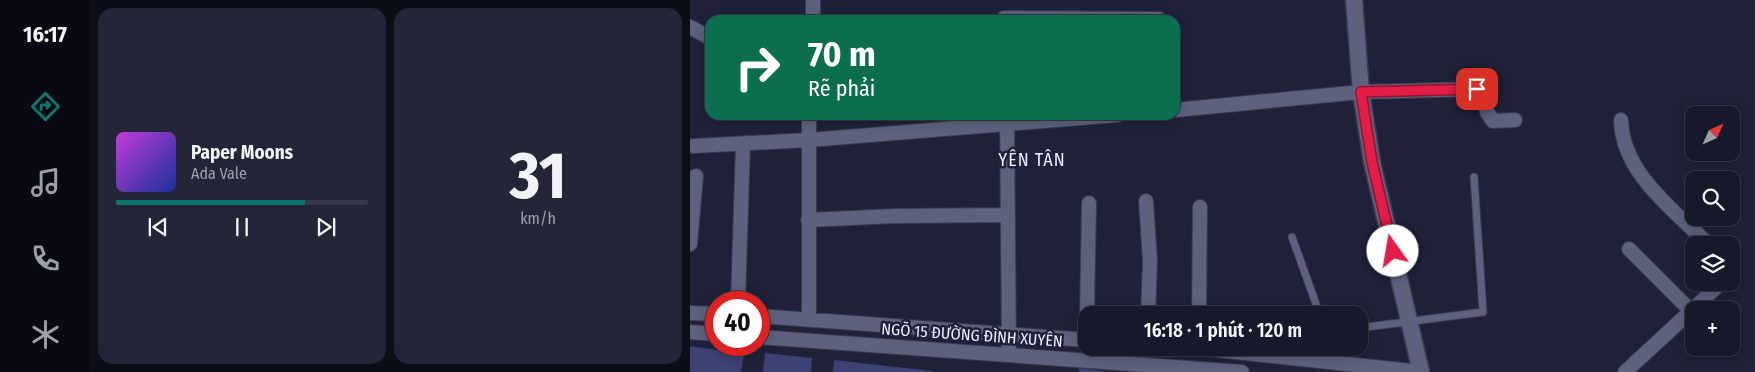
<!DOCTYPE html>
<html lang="vi">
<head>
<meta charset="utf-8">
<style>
	:root { --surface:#16192a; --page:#232636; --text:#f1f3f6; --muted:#9ea0a8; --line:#353847; --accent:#0f766e }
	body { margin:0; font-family:"Fira Sans Condensed",sans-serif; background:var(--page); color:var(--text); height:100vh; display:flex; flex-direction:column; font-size:19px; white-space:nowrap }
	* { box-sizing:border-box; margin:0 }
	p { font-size:16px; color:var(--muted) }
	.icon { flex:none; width:28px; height:28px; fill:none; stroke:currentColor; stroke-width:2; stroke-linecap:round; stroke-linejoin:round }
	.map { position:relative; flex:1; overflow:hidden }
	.drawer { display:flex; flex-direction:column; gap:8px; padding:8px; background:#0c0e17; width:600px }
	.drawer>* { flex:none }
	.top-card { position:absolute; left:15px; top:15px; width:475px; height:105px; border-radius:15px; box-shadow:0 2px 12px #0003,0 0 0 1px var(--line); background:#0b6e4f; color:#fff; overflow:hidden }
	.needle { width:32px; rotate:45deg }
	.buttons { position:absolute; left:995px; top:106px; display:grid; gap:10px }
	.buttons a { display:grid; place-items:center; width:55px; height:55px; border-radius:10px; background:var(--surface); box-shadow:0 2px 12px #0003,0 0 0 1px var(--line); font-size:25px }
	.speed { position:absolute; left:15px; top:291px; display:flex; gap:10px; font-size:25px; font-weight:700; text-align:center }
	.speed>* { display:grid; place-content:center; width:65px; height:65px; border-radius:50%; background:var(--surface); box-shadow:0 2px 12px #0003,0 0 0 1px var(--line); line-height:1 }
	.speed .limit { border:8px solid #d22; background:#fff; color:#111 }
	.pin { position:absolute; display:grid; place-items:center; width:42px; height:42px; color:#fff; margin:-21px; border-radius:10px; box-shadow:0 2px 8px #0006 }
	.me { position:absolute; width:55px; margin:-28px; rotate:347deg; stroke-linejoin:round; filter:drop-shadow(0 0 4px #0008) }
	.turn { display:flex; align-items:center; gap:18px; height:105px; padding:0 20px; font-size:22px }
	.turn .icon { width:65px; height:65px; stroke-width:2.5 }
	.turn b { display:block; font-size:35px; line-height:42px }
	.drawer .widget { flex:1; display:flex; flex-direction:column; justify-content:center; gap:8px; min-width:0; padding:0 18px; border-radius:15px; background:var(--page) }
	.drawer .dial { align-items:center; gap:0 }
	.dial b { font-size:65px; line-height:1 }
	.song { display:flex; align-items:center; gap:15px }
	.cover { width:60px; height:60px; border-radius:8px; background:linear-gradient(135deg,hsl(290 70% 55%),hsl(230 70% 35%)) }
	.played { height:5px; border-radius:2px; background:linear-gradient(90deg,var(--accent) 75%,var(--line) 75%) }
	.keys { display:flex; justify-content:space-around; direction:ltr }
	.drawer .tiles { flex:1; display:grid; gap:8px; grid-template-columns:repeat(2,1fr) }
	.trip { position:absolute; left:388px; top:306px; width:290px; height:50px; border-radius:15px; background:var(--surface); box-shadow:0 2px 12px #0003,0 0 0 1px var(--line); font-weight:600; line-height:50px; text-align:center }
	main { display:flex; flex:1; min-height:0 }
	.dock { display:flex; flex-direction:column; width:90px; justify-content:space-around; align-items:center; background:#090a11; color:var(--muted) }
	.dock .icon { width:35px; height:35px }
	.dock .selected { color:var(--accent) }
	.dock b { font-size:22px; color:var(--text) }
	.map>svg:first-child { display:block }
	.building { fill:#3d4174 }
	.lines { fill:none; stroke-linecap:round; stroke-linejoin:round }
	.service-casing { stroke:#3b3b50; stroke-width:9 }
	.minor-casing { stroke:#3b3b50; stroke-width:16 }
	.tertiary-casing { stroke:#3b3b50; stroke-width:19 }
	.service { stroke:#5d617d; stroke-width:7 }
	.minor { stroke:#5d617d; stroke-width:14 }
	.tertiary { stroke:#5d617d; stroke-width:16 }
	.route-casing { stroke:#92132f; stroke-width:12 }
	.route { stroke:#e11d48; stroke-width:9 }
	.labels { text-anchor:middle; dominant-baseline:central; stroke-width:5; stroke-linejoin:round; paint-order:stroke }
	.street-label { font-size:16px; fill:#ebeefe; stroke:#1e2138 }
	.neighbourhood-label { font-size:18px; letter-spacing:1px; fill:#ebeefe; stroke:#1e2138 }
</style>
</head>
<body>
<main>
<nav class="dock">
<b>16:17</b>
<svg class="icon selected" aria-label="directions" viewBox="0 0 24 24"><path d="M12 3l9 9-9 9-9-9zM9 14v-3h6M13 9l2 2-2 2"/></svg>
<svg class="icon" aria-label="music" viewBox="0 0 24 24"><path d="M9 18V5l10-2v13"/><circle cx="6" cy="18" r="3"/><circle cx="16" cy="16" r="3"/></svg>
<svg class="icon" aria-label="phone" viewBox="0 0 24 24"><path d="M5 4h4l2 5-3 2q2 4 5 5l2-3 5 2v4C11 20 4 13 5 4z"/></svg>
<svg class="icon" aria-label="climate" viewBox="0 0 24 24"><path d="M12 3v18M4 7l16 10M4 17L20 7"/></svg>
</nav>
<section class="drawer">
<div class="tiles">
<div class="widget">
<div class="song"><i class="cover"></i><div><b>Paper Moons</b><p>Ada Vale</p></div></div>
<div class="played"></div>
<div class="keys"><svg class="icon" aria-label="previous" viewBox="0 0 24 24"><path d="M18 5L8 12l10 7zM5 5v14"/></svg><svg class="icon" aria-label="pause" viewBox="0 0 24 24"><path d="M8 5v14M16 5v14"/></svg><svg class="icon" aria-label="next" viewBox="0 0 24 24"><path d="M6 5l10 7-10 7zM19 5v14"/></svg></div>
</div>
<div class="widget dial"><b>31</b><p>km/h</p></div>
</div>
</section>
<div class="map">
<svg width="1065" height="372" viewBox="0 0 1065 372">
	<rect width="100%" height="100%" fill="#1e2138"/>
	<path class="building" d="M0,346L54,354L51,372H0Z
		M75,353L122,358L121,372H73Z
		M144,360L242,371V372H143Z
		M389,368L414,371V372H389Z"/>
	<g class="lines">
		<g class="service-casing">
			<path id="service" d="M602,237L630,315
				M669,328L793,312L784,177"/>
		</g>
		<g class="minor-casing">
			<path id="minor" d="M123,20V0
				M314,20V18L469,19
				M0,27L20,38
				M485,110L671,92L787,89L793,93L797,112L803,121L825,120
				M317,115L319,355
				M931,120C932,173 984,210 1019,245
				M4,146L119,140L427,115
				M456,201L460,261L458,315
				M118,220L205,216L318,215
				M0,244L6,176
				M48,302L53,144
				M1001,311L1032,282
				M0,313L26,314
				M397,315L399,203
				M509,315L510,207
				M69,316L396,340
				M119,319V115
				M0,332L26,334
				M69,337L552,372
				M508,348L731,372
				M935,372L1001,311L939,249"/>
		</g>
		<g class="tertiary-casing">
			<path id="tertiary" d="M664,0L671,92L682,162L731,372"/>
		</g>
		<use href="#service" class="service"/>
		<use href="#minor" class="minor"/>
		<use href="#tertiary" class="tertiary"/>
	</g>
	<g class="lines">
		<g class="route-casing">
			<path id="route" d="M703,251L682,162L671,92L787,89"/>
		</g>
		<use href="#route" class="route"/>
	</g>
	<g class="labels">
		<g class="street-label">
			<text transform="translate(282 335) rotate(4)">NGÕ 15 ĐƯỜNG ĐÌNH XUYÊN</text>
		</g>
		<g class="neighbourhood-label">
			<text x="342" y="160">YÊN TÂN</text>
		</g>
	</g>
</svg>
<div class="buttons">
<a><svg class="needle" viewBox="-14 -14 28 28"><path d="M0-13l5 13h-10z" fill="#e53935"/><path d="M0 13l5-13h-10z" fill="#9ea0a8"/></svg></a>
<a><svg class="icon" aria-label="search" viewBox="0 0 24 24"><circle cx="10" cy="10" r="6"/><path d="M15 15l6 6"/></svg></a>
<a><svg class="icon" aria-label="layers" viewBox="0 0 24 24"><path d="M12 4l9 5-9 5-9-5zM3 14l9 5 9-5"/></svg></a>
<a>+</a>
</div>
<div class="speed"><div class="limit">40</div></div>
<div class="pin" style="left:787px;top:89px;background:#d93025"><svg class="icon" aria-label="arrive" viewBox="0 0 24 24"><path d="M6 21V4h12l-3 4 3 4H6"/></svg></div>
<svg class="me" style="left:703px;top:251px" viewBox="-20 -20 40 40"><circle r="19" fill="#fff"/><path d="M0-13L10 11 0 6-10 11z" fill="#e11d48"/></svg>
<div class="trip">16:18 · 1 phút · 120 m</div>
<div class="top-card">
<div class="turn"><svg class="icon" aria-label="right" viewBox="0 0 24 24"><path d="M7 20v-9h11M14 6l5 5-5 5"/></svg><div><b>70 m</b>Rẽ phải</div></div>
</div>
</div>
</main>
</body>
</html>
